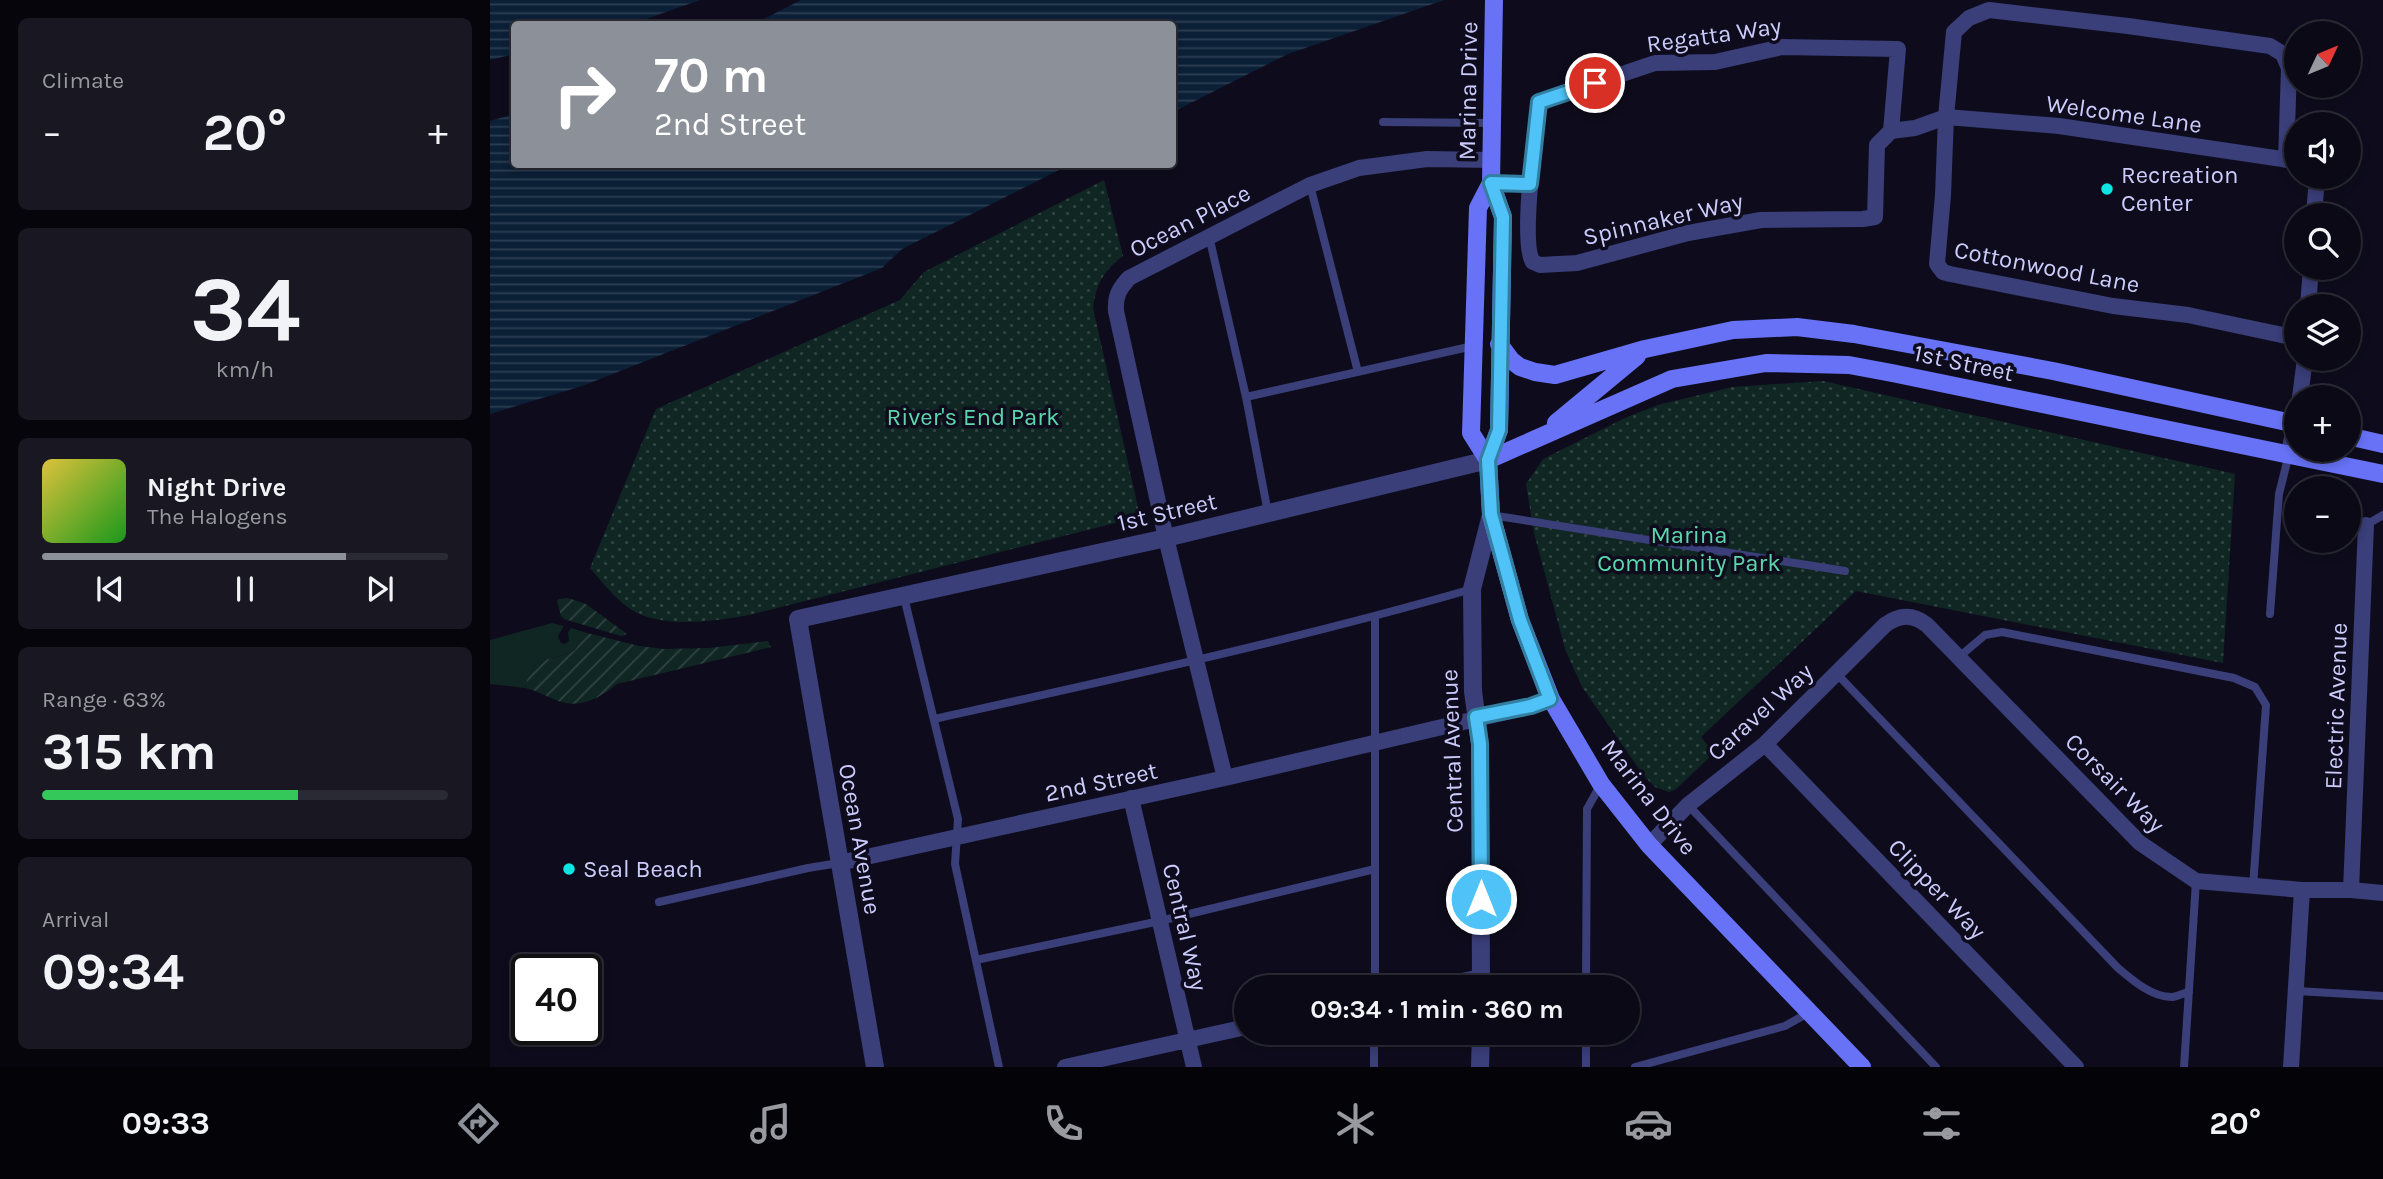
<!DOCTYPE html>
<html lang="en">
<head>
<meta charset="utf-8">
<style>
	:root { --surface:#0a0915; --page:#181722; --text:#f1f3f6; --muted:#999aa0; --line:#2a2a34; --accent:#8c9099 }
	body { margin:0; font-family:Karla,sans-serif; background:var(--page); color:var(--text); height:100vh; display:flex; flex-direction:column; font-size:26px; white-space:nowrap }
	* { box-sizing:border-box; margin:0 }
	p { font-size:23px; color:var(--muted) }
	.icon { flex:none; width:38px; height:38px; fill:none; stroke:currentColor; stroke-width:2; stroke-linecap:round; stroke-linejoin:round }
	.map { position:relative; flex:1; overflow:hidden }
	.details { display:flex; flex-direction:column; gap:18px; padding:18px; background:#06050c; width:490px }
	.details>* { flex:none }
	.top-card { position:absolute; left:21px; top:21px; width:665px; height:147px; border-radius:7px; box-shadow:0 4px 10px #0003,0 0 0 2px var(--line); background:#8c9099; color:#fff; overflow:hidden }
	.needle { width:46px; rotate:46deg }
	.controls { position:absolute; left:1794px; top:21px; display:grid; gap:14px }
	.controls a { display:grid; place-items:center; width:77px; height:77px; border-radius:50%; background:var(--surface); box-shadow:0 4px 10px #0003,0 0 0 2px var(--line); font-size:35px }
	.speed { position:absolute; left:21px; top:954px; display:flex; gap:14px; font-size:35px; font-weight:700; text-align:center }
	.speed>* { display:grid; place-content:center; width:91px; height:91px; border-radius:50%; background:var(--surface); box-shadow:0 4px 10px #0003,0 0 0 2px var(--line); line-height:1 }
	.speed .limit { border:4px solid #111; border-radius:10px; background:#fff; color:#111 }
	.pin { position:absolute; display:grid; place-items:center; width:60px; height:60px; color:#fff; margin:-30px; border:4px solid #fff; border-radius:50%; box-shadow:0 2px 7px #0007 }
	.me { position:absolute; width:77px; margin:-38px; rotate:0deg; stroke-linejoin:round; filter:drop-shadow(0 0 5px #0008) }
	.turn { display:flex; align-items:center; gap:24px; height:147px; padding:0 28px; font-size:32px }
	.turn .icon { width:91px; height:91px; stroke-width:2.5 }
	.turn b { display:block; font-size:49px; line-height:60px }
	.big { font-size:52px; font-weight:700; line-height:1.1 }
	.details .widget { flex:1; display:flex; flex-direction:column; justify-content:center; gap:10px; min-width:0; padding:0 24px; border-radius:10px; background:var(--page) }
	.details .dial { align-items:center; gap:0 }
	.dial b { font-size:91px; line-height:1 }
	.song { display:flex; align-items:center; gap:21px }
	.cover { width:84px; height:84px; border-radius:10px; background:linear-gradient(135deg,hsl(50 70% 55%),hsl(120 70% 35%)) }
	.played { height:7px; border-radius:4px; background:linear-gradient(90deg,var(--accent) 75%,var(--line) 75%) }
	.keys { display:flex; justify-content:space-around; direction:ltr }
	.heat { display:flex; justify-content:space-between; align-items:center; font-size:38px; direction:ltr }
	.charge { height:10px; border-radius:5px; background:linear-gradient(90deg,#34c759 63%,var(--line) 0) }
	.trip { position:absolute; left:744px; top:975px; width:406px; height:70px; border-radius:35px; background:var(--surface); box-shadow:0 4px 10px #0003,0 0 0 2px var(--line); font-weight:700; line-height:70px; text-align:center }
	.dock { display:flex; height:112px; justify-content:space-around; align-items:center; background:#040408; color:var(--muted) }
	.dock .icon { width:49px; height:49px }
	.dock .current { color:var(--accent) }
	.dock b { font-size:32px; color:var(--text) }
	main { display:flex; flex:1; min-height:0 }
	.map>svg:first-child { display:block }
	.grass { fill:#102623 }
	.park { fill:url(#park-dots) }
	.garden { fill:url(#garden-furrows) }
	.water { fill:url(#water-rules) }
	.lines { fill:none; stroke-linecap:round; stroke-linejoin:round }
	.service { stroke:#3a3e79; stroke-width:8 }
	.minor { stroke:#3a3e79; stroke-width:16 }
	.tertiary { stroke:#3a3e79; stroke-width:18 }
	.secondary { stroke:#6772f6; stroke-width:18 }
	.route-casing { stroke:#337fa1; stroke-width:18 }
	.route { stroke:#4fc3f7; stroke-width:12 }
	.poi-dot { fill:#0de5e5; stroke:#0e0c1c; stroke-width:2.5 }
	.labels { text-anchor:middle; dominant-baseline:central; stroke-width:7; stroke-linejoin:round; paint-order:stroke }
	.street-label { font-size:24px; fill:#cbcbfc; stroke:#0e0c1c }
	.poi-label { font-size:24px; fill:#cbcbfc; stroke:#0e0c1c; text-anchor:start }
	.park-label { font-size:24px; fill:#5cd7ab; stroke:#0e0c1c }
</style>
</head>
<body>
<main>
<section class="details">
<div class="widget"><p>Climate</p>
<div class="heat"><a>−</a><b class="big">20°</b><a>+</a></div>
</div>
<div class="widget dial"><b>34</b><p>km/h</p></div>
<div class="widget">
<div class="song"><i class="cover"></i><div><b>Night Drive</b><p>The Halogens</p></div></div>
<div class="played"></div>
<div class="keys"><svg class="icon" aria-label="previous" viewBox="0 0 24 24"><path d="M18 5L8 12l10 7zM5 5v14"/></svg><svg class="icon" aria-label="pause" viewBox="0 0 24 24"><path d="M8 5v14M16 5v14"/></svg><svg class="icon" aria-label="next" viewBox="0 0 24 24"><path d="M6 5l10 7-10 7zM19 5v14"/></svg></div>
</div>
<div class="widget"><p>Range · 63%</p><b class="big">315 km</b><div class="charge"></div></div>
<div class="widget"><p>Arrival</p><b class="big">09:34</b></div>
</section>
<div class="map">
<svg width="1893" height="1067" viewBox="0 0 1893 1067">
	<defs>
		<pattern id="park-dots" width="8" height="8" patternUnits="userSpaceOnUse" patternTransform="scale(1.75)"><rect width="8" height="8" fill="#102623"/><path d="M2 2h.1M6 6h.1" fill="none" stroke="#314444" stroke-width="1.8" stroke-linecap="round"/></pattern>
		<pattern id="garden-furrows" width="10" height="10" patternUnits="userSpaceOnUse" patternTransform="scale(1.75)"><rect width="10" height="10" fill="#102623"/><path d="M-1 1l2-2M0 10L10 0M9 11l2-2" fill="none" stroke="#314444"/></pattern>
		<pattern id="water-rules" width="6" height="5" patternUnits="userSpaceOnUse" patternTransform="scale(1.75)"><rect width="6" height="5" fill="#0b1f36"/><path d="M0 2.5h6" fill="none" stroke="#2d3e54"/></pattern>
	</defs>
	<rect width="100%" height="100%" fill="#0e0c1c"/>
	<path class="grass" d="M62,623L74,626L68,636L71,643L75,644L79,641L78,632L81,628L97,633L84,651C58,663 43,652 35,688L0,684V640Z"/>
	<path class="park" d="M614,180L633,256C614,270 606,284 603,308L649,512L645,518L259,615C225,621 173,629 142,610C126,600 112,582 100,568L166,409L410,300L434,272Z
		M1333,381L1745,474L1733,663L1366,591L1211,737L1224,753L1186,789L1179,792L1165,787L1154,776L1092,687L1075,649L1044,533L1036,484L1053,459L1137,417L1168,405L1242,387Z"/>
	<path class="garden" d="M78,598L96,604L137,634L131,636L74,619L71,616L67,601L69,599Z
		M97,633L149,646L174,649L219,648L278,641L281,647L127,684C110,698 89,710 66,700C55,696 46,690 35,688C43,652 59,663 84,651Z"/>
	<path class="water" d="M0,0H210L142,24H24V54L0,60Z
		M311,0H954L798,54L683,112L682,24H264Z
		M24,114V164L579,165L412,249L392,268L92,386L0,414V121Z"/>
	<g class="lines">
		<path class="service" d="M893,122L1003,123
			M820,185L868,372
			M719,236L756,397L983,346
			M756,397L778,513
			M1001,515L1355,571
			M1876,525L1893,515
			M414,597L468,819L465,864L509,1067
			M1780,614L1789,494L1799,454
			M885,617V987
			M1469,657L1495,635L1512,632L1744,678L1765,687L1776,705L1763,887
			M1346,673L1628,968C1642,980 1663,998 1683,997C1688,996 1694,993 1699,992
			M444,719C624,679 805,640 982,589
			M1198,805L1446,1067
			M169,902L318,868L349,863
			M486,960L670,921L885,869
			M1096,987L1097,809L1111,784
			M1807,991L1893,996
			M884,1067V1032
			M1096,1067V1032
			M1145,1067L1295,1026L1318,1013
			M1694,1067L1706,881"/>
		<path class="minor" d="M1292,47L1408,49L1401,131L1387,145L1385,217L1373,219L1271,220L1198,233L1087,263L1050,265L1043,262C1030,244 1046,129 1049,102L1165,63L1225,62Z
			M1401,131L1425,128L1456,117L1569,126L1806,161
			M1796,160L1799,68L1793,54L1780,46L1638,26L1499,10L1479,18L1464,32L1456,117L1453,195L1447,264L1453,272L1460,274L1623,306L1698,315L1806,338
			M1001,183L1040,184
			M1824,215L1827,177
			M1818,306L1821,268
			M1810,397L1815,359
			M1799,453L1806,417
			M1275,744L1586,1067
			M735,778L676,538L626,311C625,296 629,289 639,278L820,185L869,168L937,159L1002,160
			M641,798L704,1067
			M1159,845L1198,805L1275,744L1395,625C1410,614 1423,614 1437,625L1650,843L1706,881L1812,890H1861L1893,893
			M349,863L735,778L1041,706L1061,699
			M1861,890L1876,525
			M943,987L991,977
			M575,1067L756,1027
			M1801,1067L1812,890"/>
		<path class="tertiary" d="M991,987L990,744L983,691L982,589L1001,515
			M385,1067L308,619L676,538L998,460
			M990,1067L991,1032"/>
		<path class="secondary" d="M1004,0L1001,183L1013,217L1009,430L998,460L1001,515L1030,620L1061,699L1111,784L1159,845L1372,1067
			M1009,344L1021,360L1030,367L1045,372L1065,375L1155,349L1243,330L1307,327L1364,334L1563,371L1806,424
			M1066,423L1147,356
			M1858,436L1893,444
			M998,460L1182,379L1276,363L1359,365L1402,373L1893,474
			M998,460L981,433L988,208L1001,183"/>
	</g>
	<g class="lines">
		<g class="route-casing">
			<path id="route" d="M991,899L990,744L986,717L1041,706L1060,699L1030,620L1001,514L998,460L1009,430L1013,217L1001,183L1040,184L1049,102L1105,83"/>
		</g>
		<use href="#route" class="route"/>
	</g>
	<g class="poi-dot">
		<circle cx="1617" cy="189" r="7"/>
		<circle cx="79" cy="869" r="7"/>
	</g>
	<g class="labels">
		<g class="street-label">
			<text transform="translate(1224 35) rotate(-8)">Regatta Way</text>
			<text transform="translate(978 91) rotate(-89)">Marina Drive</text>
			<text transform="translate(1634 114) rotate(8)">Welcome Lane</text>
			<text transform="translate(1173 219) rotate(-13)">Spinnaker Way</text>
			<text transform="translate(700 221) rotate(-27)">Ocean Place</text>
			<text transform="translate(1557 267) rotate(11)">Cottonwood Lane</text>
			<text transform="translate(1474 363) rotate(12)">1st Street</text>
			<text transform="translate(677 512) rotate(-13)">1st Street</text>
			<text transform="translate(1846 706) rotate(-88)">Electric Avenue</text>
			<text transform="translate(1270 712) rotate(-42)">Caravel Way</text>
			<text transform="translate(962 751) rotate(-92)">Central Avenue</text>
			<text transform="translate(611 782) rotate(-12)">2nd Street</text>
			<text transform="translate(1625 783) rotate(45)">Corsair Way</text>
			<text transform="translate(1159 797) rotate(52)">Marina Drive</text>
			<text transform="translate(370 839) rotate(80)">Ocean Avenue</text>
			<text transform="translate(1447 889) rotate(46)">Clipper Way</text>
			<text transform="translate(695 927) rotate(77)">Central Way</text>
		</g>
		<g class="poi-label">
			<text x="1631" y="175">Recreation<tspan x="1631" dy="28">Center</tspan></text>
			<text x="93" y="869">Seal Beach</text>
		</g>
		<g class="park-label">
			<text x="483" y="417">River's End Park</text>
			<text x="1199" y="535">Marina<tspan x="1199" dy="28">Community Park</tspan></text>
		</g>
	</g>
</svg>
<div class="controls">
<a><svg class="needle" viewBox="-14 -14 28 28"><path d="M0-13l5 13h-10z" fill="#e53935"/><path d="M0 13l5-13h-10z" fill="#999aa0"/></svg></a>
<a><svg class="icon" aria-label="sound" viewBox="0 0 24 24"><path d="M4 9h4l5-4v14l-5-4H4zM17 9q2 3 0 6"/></svg></a>
<a><svg class="icon" aria-label="search" viewBox="0 0 24 24"><circle cx="10" cy="10" r="6"/><path d="M15 15l6 6"/></svg></a>
<a><svg class="icon" aria-label="layers" viewBox="0 0 24 24"><path d="M12 4l9 5-9 5-9-5zM3 14l9 5 9-5"/></svg></a>
<a>+</a>
<a>−</a>
</div>
<div class="speed"><div class="limit">40</div></div>
<div class="pin" style="left:1105px;top:83px;background:#d93025"><svg class="icon" aria-label="arrive" viewBox="0 0 24 24"><path d="M6 21V4h12l-3 4 3 4H6"/></svg></div>
<svg class="me" style="left:991px;top:899px" viewBox="-20 -20 40 40"><circle r="17" fill="#4fc3f7" stroke="#fff" stroke-width="3"/><path d="M0-11L8 9 0 5-8 9z" fill="#fff"/></svg>
<div class="trip">09:34 · 1 min · 360 m</div>
<div class="top-card">
<div class="turn"><svg class="icon" aria-label="right" viewBox="0 0 24 24"><path d="M7 20v-9h11M14 6l5 5-5 5"/></svg><div><b>70 m</b>2nd Street</div></div>
</div>
</div>
</main>
<nav class="dock">
<b>09:33</b>
<svg class="icon current" aria-label="directions" viewBox="0 0 24 24"><path d="M12 3l9 9-9 9-9-9zM9 14v-3h6M13 9l2 2-2 2"/></svg>
<svg class="icon" aria-label="music" viewBox="0 0 24 24"><path d="M9 18V5l10-2v13"/><circle cx="6" cy="18" r="3"/><circle cx="16" cy="16" r="3"/></svg>
<svg class="icon" aria-label="phone" viewBox="0 0 24 24"><path d="M5 4h4l2 5-3 2q2 4 5 5l2-3 5 2v4C11 20 4 13 5 4z"/></svg>
<svg class="icon" aria-label="climate" viewBox="0 0 24 24"><path d="M12 3v18M4 7l16 10M4 17L20 7"/></svg>
<svg class="icon" aria-label="car" viewBox="0 0 24 24"><path d="M5 17H2v-5l4-1 3-4h7l3 4 3 1v5h-3M9 17h6M6 11h13"/><circle cx="7" cy="17" r="2"/><circle cx="17" cy="17" r="2"/></svg>
<svg class="icon" aria-label="filters" viewBox="0 0 24 24"><path d="M4 7h16M4 17h16"/><circle cx="9" cy="7" r="2"/><circle cx="15" cy="17" r="2"/></svg>
<b>20°</b>
</nav>
</body>
</html>
